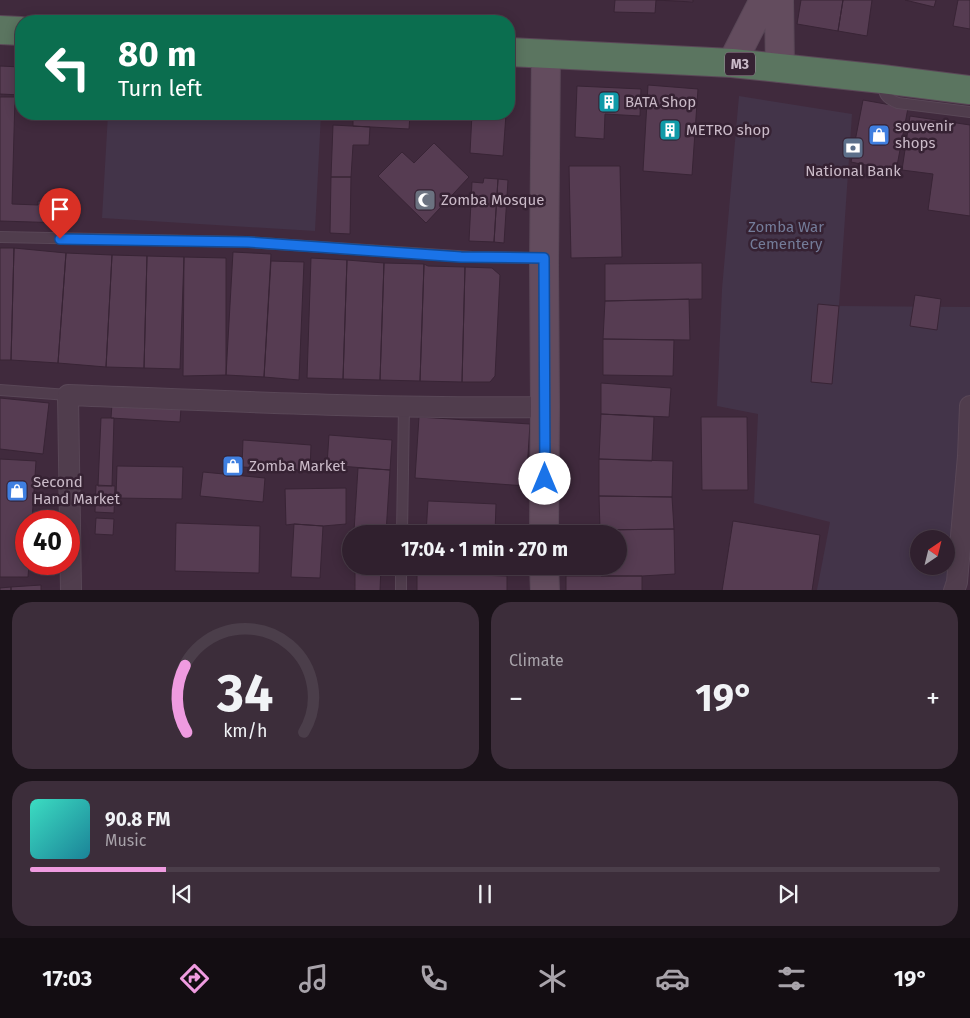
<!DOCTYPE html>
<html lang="en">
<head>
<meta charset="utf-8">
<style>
	:root { --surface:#30202e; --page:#3c2d3a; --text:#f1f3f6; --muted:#a8a3aa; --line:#4b3e4a; --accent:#ef9be0 }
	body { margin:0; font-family:"Fira Sans",sans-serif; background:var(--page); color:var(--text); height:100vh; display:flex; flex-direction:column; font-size:19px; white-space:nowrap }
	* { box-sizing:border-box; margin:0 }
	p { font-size:16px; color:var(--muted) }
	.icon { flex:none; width:28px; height:28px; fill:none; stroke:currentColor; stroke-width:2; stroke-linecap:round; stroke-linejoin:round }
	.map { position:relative; height:590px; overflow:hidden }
	.side { display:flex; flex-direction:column; gap:12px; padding:12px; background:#1a1219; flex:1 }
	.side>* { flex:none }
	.banner { position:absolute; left:15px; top:15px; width:500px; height:105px; border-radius:20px; box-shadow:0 2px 12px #0003,0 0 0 1px var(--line); background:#0b6e4f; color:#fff; overflow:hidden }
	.needle { width:32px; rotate:35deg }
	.buttons { position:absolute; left:910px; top:530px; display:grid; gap:10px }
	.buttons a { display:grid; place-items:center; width:45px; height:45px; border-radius:50%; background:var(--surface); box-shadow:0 2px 12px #0003,0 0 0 1px var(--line); font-size:25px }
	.speed { position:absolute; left:15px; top:510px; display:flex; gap:10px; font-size:25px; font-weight:700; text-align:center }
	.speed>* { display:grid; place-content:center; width:65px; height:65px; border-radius:50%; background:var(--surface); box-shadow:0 2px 12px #0003,0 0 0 1px var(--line); line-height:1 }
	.speed .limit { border:8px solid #d22; background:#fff; color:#111 }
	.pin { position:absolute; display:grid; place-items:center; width:42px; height:42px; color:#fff; margin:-51px -21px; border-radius:50% 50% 50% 0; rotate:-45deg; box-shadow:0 0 5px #0007 }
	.pin .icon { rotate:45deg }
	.me { position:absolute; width:55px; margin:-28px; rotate:0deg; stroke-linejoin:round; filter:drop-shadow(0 0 4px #0008) }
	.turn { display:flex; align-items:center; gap:18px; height:105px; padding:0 20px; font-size:22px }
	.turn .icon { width:65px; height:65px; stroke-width:2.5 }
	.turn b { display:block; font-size:35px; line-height:42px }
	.big { font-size:38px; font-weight:700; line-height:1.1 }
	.side .widget { flex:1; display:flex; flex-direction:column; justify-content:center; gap:8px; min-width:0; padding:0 18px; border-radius:20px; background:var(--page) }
	.side .dial { align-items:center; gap:0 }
	.dial svg { height:130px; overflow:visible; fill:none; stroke:var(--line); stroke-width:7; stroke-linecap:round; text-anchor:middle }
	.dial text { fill:var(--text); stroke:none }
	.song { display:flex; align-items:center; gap:15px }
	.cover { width:60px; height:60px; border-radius:8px; background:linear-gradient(135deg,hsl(170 70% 55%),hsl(190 70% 35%)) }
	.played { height:5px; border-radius:2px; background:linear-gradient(90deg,var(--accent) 15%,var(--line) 15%) }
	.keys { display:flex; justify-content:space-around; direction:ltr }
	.heat { display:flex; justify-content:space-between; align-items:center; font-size:28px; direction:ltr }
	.side .tiles { flex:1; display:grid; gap:12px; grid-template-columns:1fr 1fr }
	.widget:last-child { grid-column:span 2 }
	.trip { position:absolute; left:342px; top:525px; width:285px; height:50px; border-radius:25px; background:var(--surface); box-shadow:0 2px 12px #0003,0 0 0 1px var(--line); font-weight:700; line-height:50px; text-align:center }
	.dock { display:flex; height:80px; justify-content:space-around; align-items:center; background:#130d12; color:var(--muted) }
	.dock .icon { width:35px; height:35px }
	.dock .on { color:var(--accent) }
	.dock b { font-size:22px; color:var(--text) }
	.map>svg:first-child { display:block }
	.green { fill:#433449; fill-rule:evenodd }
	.building { fill:#563c52; stroke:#382435 }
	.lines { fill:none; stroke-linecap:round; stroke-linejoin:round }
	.lane-casing { stroke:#594757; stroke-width:12 }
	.street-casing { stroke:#594757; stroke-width:22 }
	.secondary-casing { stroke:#594757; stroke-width:30 }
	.highway-casing { stroke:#5b4858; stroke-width:30 }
	.lane { stroke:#503d4d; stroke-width:10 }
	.street { stroke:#503d4d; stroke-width:20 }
	.secondary { stroke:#634c5e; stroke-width:28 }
	.highway { stroke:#5b7560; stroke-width:28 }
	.route-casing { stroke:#114b97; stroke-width:12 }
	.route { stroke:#1a73e8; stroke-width:9 }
	.labels { text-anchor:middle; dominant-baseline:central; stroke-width:5; stroke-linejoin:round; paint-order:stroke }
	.shield { fill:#362233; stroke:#9e8c9b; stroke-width:1 }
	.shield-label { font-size:14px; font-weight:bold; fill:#cabac8 }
	.poi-label { font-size:15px; fill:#cabac8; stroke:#362233; text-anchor:start }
	.park-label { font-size:15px; fill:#747c99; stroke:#362233 }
</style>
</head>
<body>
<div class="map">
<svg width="970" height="591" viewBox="0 0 970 591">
	<rect width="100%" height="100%" fill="#402a3d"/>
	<path class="green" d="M739,96L852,114L839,306L970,307V462L959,590H817L830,522L754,503L758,414L717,406L722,289ZM919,539H946V566H919Z
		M108,114H321L315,231L102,218Z"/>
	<path class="building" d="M615,0H656L655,13L614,12Z
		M656,0H693V2Z
		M801,0H843L838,31L797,24Z
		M843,0H872L867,36L838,31Z
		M905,0H936L934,7Z
		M958,0H970V29L953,26Z
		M0,66L21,67V95L0,94Z
		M648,85L698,89L692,175L643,171Z
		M577,86L641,89L640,116L605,114L604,139L575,137Z
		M0,97H15L12,204L38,205V201L66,202L65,223L0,221Z
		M863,100L908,108L896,171L851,162Z
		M353,114H410L409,129L353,126Z
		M472,114H506L503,156L470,153Z
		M910,116L970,125V216L928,210L933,174L902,170Z
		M333,125L370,127L369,145H353L351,177H331Z
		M434,143L469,177L426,223L378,176L402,152L414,163Z
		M569,166H620L622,257L571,258Z
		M331,177H351L350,234L330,233Z
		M484,178L498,179L494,242L469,241L472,182L483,183Z
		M498,179L508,180L504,243L494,242Z
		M0,248H14L11,360H0Z
		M14,248L66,253L58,363L11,360Z
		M233,252L271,254L264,377L226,375Z
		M66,253L112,255L106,367L58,363Z
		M112,255L147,256L144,368L106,367Z
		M147,256L184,257L180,369L144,368Z
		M184,257L226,258V375L183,376Z
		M311,258L347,260L343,379L307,378Z
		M347,260L384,263L380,380L343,379Z
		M271,261L304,262L299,380L264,377Z
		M384,263L424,264L420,381L380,380Z
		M702,263V299L605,301V264Z
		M424,264L428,266L465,267L462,382L420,381Z
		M465,267L492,268L500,275L495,376L490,382H462Z
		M915,295L941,299L937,330L910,326Z
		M689,299L690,340L603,339L605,301Z
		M818,304L839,306L832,384L811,382Z
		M603,339L674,340L673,376L603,375Z
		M601,383L671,388L669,417L601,414Z
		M0,398L49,403L43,454L0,449Z
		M112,404L181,408L180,422L111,418Z
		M601,414L654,417L652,461L599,459Z
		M419,417L530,424L526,486L415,478Z
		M701,417H747L748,490H702Z
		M101,418H114L112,486H98Z
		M329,435L392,440L390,470L327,465Z
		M243,440L311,445L310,471L242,467Z
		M0,459L36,461L32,521H26V564H29L28,577H0Z
		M599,459L673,461L672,497L599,496Z
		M117,466L183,467L182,499L116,498Z
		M358,468L390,470L386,533L354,531Z
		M203,472L265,478L263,502L200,496Z
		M96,485L115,486L114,513L95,512Z
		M346,488V524L323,526L294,524L286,525L285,489Z
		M599,496L672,497L674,529L600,530Z
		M428,501L496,504L495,534H426Z
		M96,518L114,519L113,535L95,534Z
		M733,521L820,535L812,591H722Z
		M176,523L260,526L259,573L175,571Z
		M294,524L323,526L320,578L291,577Z
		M674,529L675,574L642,576H601V566H619V534H600V530Z
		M355,566H381L380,591H355Z
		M425,566H493V571L425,568Z
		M417,573L507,576V591H417Z
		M566,576H642V591H566Z
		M41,585V591H11V587Z
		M11,587V591H0V588Z"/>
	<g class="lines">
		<g class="lane-casing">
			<path id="lane" d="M882,80C884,93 884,98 898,103L970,112
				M0,237L248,242L472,257L543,258
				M0,390L68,395
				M402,534L404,406
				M401,591V566"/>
		</g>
		<g class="street-casing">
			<path id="street" d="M71,591L68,395C227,401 386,409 545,407
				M954,591L957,582L968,456L970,406"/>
		</g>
		<g class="secondary-casing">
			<path id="secondary" d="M779,0L780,68
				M732,63L764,0
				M544,534L545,407L544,265L546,54
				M544,566L545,591"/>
		</g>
		<g class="highway-casing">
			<path id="highway" d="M0,30L21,31
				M509,52L732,63L882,79L970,90"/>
		</g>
		<use href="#lane" class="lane"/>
		<use href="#street" class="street"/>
		<use href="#secondary" class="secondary"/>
		<use href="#highway" class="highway"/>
	</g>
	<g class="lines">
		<g class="route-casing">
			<path id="route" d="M60,239L248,242L461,257L544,258L545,479"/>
		</g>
		<use href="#route" class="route"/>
	</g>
	<defs>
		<g id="building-square" transform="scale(1.125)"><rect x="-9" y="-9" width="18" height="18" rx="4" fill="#0f9aa8" stroke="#362233"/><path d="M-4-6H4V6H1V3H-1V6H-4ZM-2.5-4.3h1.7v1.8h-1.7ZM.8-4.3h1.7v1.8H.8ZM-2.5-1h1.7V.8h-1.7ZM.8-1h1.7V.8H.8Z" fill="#fff"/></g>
		<g id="shop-square" transform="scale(1.125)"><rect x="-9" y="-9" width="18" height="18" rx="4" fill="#3f7fe0" stroke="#362233"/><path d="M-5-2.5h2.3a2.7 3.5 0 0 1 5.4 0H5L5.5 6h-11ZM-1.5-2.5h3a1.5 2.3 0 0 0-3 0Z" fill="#fff"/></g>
		<g id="bank-square" transform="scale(1.125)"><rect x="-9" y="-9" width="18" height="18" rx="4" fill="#5c6f8a" stroke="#362233"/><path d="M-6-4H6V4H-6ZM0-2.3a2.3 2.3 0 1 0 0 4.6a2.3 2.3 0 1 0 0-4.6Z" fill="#fff"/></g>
		<g id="mosque-square" transform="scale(1.125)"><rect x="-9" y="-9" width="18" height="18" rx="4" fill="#6b7280" stroke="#362233"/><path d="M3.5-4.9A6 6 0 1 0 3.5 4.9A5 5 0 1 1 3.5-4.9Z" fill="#fff"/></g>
	</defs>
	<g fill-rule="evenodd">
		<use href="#building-square" x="609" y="102"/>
		<use href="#building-square" x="670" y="130"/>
		<use href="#shop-square" x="879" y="135"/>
		<use href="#bank-square" x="853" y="148"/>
		<use href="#mosque-square" x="425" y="200"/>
		<use href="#shop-square" x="233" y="466"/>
		<use href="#shop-square" x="17" y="491"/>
	</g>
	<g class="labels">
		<rect class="shield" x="725" y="52.5" width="30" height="23" rx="4"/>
		<g class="shield-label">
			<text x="740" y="64">M3</text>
		</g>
		<g class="poi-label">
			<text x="625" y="102">BATA Shop</text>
			<text x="895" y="126">souvenir<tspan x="895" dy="17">shops</tspan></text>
			<text x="686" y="130">METRO shop</text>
			<text x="853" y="171" text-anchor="middle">National Bank</text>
			<text x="441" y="200">Zomba Mosque</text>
			<text x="249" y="466">Zomba Market</text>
			<text x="33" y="482">Second<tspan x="33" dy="17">Hand Market</tspan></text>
		</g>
		<g class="park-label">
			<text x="786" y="227">Zomba War<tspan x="786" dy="17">Cementery</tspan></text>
		</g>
	</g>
</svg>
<div class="buttons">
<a><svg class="needle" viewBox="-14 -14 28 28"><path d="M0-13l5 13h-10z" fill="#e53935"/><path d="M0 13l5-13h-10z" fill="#a8a3aa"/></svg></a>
</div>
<div class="speed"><div class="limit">40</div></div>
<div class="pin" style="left:60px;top:239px;background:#d93025"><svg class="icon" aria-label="arrive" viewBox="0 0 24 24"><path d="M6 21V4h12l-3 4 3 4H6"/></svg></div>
<svg class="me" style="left:545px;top:479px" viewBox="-20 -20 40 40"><circle r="19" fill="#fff"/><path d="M0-13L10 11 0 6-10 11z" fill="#1a73e8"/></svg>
<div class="trip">17:04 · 1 min · 270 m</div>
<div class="banner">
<div class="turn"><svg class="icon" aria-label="left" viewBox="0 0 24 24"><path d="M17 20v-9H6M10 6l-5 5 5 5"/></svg><div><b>80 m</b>Turn left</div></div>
</div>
</div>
<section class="side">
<div class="tiles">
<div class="widget dial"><svg viewBox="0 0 100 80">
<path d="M14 69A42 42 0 1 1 86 69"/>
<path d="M14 69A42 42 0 0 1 13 28" stroke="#ef9be0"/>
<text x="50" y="56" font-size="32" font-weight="700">34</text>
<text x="50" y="72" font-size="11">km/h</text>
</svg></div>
<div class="widget"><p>Climate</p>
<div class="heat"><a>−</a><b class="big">19°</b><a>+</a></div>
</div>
<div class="widget">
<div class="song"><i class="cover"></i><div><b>90.8 FM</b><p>Music</p></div></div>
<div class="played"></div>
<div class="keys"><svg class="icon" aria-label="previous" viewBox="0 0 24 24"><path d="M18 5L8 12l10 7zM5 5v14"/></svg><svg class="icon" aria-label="pause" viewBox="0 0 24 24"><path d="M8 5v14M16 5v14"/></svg><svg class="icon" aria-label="next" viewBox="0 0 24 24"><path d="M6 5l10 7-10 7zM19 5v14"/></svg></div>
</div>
</div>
</section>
<nav class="dock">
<b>17:03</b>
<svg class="icon on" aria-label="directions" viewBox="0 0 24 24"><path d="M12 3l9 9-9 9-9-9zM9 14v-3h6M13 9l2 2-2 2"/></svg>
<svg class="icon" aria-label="music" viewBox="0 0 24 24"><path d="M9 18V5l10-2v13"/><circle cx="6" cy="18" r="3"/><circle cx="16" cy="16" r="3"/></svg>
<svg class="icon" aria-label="phone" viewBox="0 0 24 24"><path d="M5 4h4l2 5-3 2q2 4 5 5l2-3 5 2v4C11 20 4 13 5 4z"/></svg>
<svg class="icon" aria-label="climate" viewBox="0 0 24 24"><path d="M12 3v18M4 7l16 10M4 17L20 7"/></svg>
<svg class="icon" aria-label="car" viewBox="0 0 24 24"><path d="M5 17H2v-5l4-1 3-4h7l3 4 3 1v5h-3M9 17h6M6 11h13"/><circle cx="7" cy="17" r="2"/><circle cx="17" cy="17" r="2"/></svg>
<svg class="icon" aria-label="filters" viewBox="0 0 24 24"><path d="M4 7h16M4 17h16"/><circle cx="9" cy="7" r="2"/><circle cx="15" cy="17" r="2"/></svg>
<b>19°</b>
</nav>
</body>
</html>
